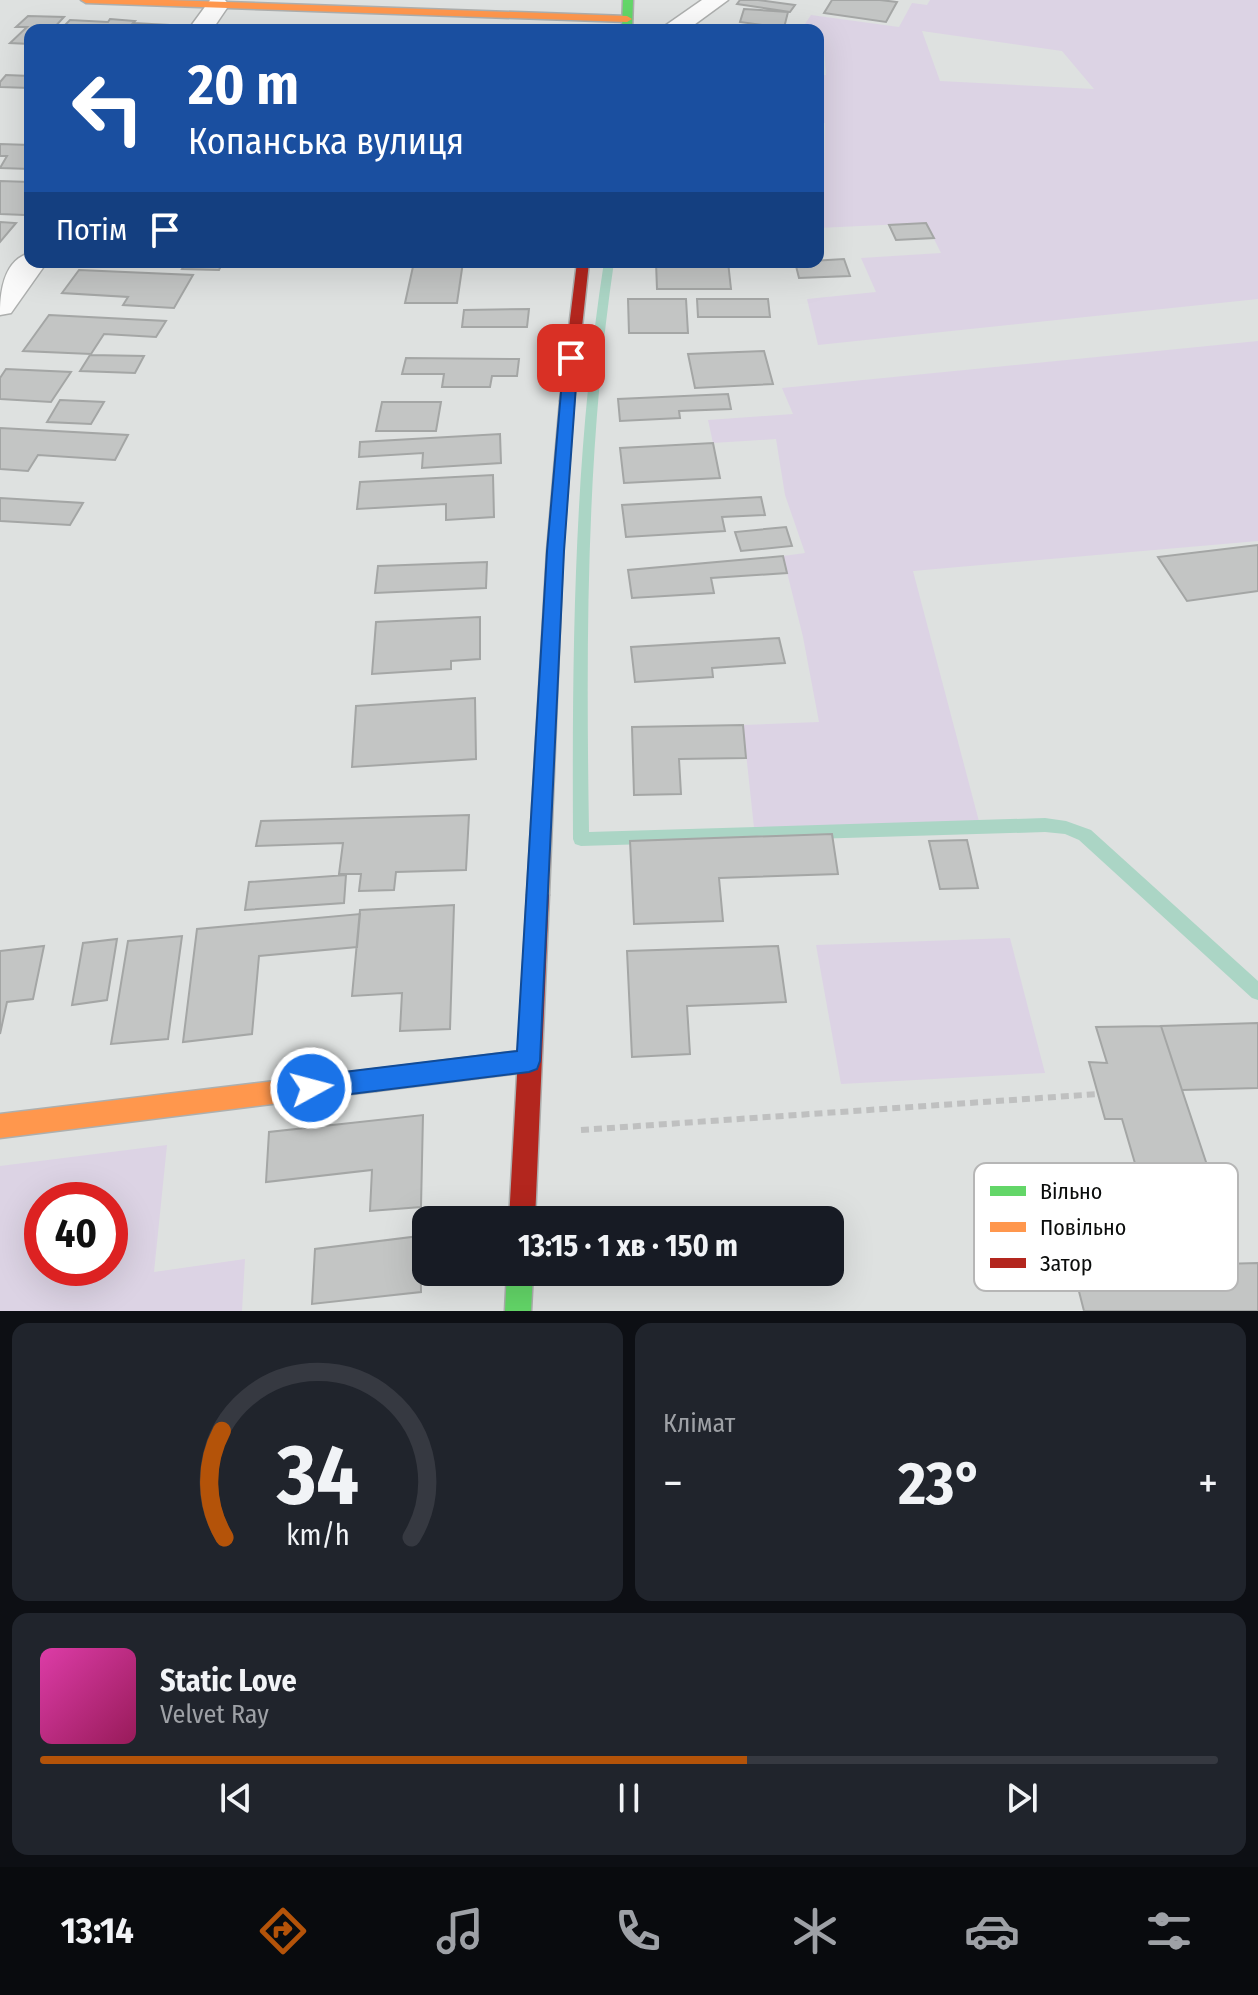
<!DOCTYPE html>
<html lang="uk">
<head>
<meta charset="utf-8">
<style>
	:root { --surface:#171b24; --page:#20242c; --text:#f1f3f6; --muted:#9ea1a6; --line:#363941; --accent:#b45309 }
	body { margin:0; font-family:"Fira Sans Condensed",sans-serif; background:var(--page); color:var(--text); height:100vh; display:flex; flex-direction:column; font-size:30px; white-space:nowrap }
	* { box-sizing:border-box; margin:0 }
	p { font-size:26px; color:var(--muted) }
	.icon { flex:none; width:44px; height:44px; fill:none; stroke:currentColor; stroke-width:2; stroke-linecap:round; stroke-linejoin:round }
	.map { position:relative; height:1311px; overflow:hidden }
	.sheet { display:flex; flex-direction:column; gap:12px; padding:12px; background:#0d0f14; flex:1 }
	.sheet>* { flex:none }
	.banner { position:absolute; left:24px; top:24px; width:800px; height:244px; border-radius:16px; box-shadow:0 8px 32px #0002; background:#1a4fa0; color:#fff; overflow:hidden }
	.speed { position:absolute; left:24px; top:1182px; display:flex; gap:16px; font-size:40px; font-weight:700; text-align:center }
	.speed>* { display:grid; place-content:center; width:104px; height:104px; border-radius:50%; background:var(--surface); box-shadow:0 8px 32px #0002; line-height:1 }
	.speed .limit { border:12px solid #d22; background:#fff; color:#111 }
	.pin { position:absolute; display:grid; place-items:center; width:68px; height:68px; color:#fff; margin:-34px; border-radius:16px; box-shadow:0 4px 12px #0006 }
	.me { position:absolute; width:88px; margin:-44px; rotate:83deg; stroke-linejoin:round; filter:drop-shadow(0 0 6px #0008) }
	.turn { display:flex; align-items:center; gap:28px; height:168px; padding:0 32px; font-size:36px }
	.turn .icon { width:104px; height:104px; stroke-width:2.5 }
	.turn b { display:block; font-size:56px; line-height:68px }
	.then { display:flex; align-items:center; height:76px; padding:0 32px; background:#0003; gap:16px; font-size:30px }
	.big { font-size:60px; font-weight:700; line-height:1.1 }
	.sheet .card { flex:1; display:flex; flex-direction:column; justify-content:center; gap:12px; min-width:0; padding:0 28px; border-radius:16px; background:var(--page) }
	.sheet .dial { align-items:center; gap:0 }
	.dial svg { height:208px; overflow:visible; fill:none; stroke:var(--line); stroke-width:7; stroke-linecap:round; text-anchor:middle }
	.dial text { fill:var(--text); stroke:none }
	.song { display:flex; align-items:center; gap:24px }
	.cover { width:96px; height:96px; border-radius:12px; background:linear-gradient(135deg,hsl(320 70% 55%),hsl(330 70% 35%)) }
	.played { height:8px; border-radius:4px; background:linear-gradient(90deg,var(--accent) 60%,var(--line) 60%) }
	.keys { display:flex; justify-content:space-around; direction:ltr }
	.heat { display:flex; justify-content:space-between; align-items:center; font-size:44px; direction:ltr }
	.sheet .tiles { flex:1; display:grid; gap:12px; grid-template-columns:1fr 1fr }
	.card:last-child { grid-column:span 2 }
	.trip { position:absolute; left:412px; top:1206px; width:432px; height:80px; border-radius:16px; background:var(--surface); box-shadow:0 8px 32px #0002; font-weight:700; line-height:80px; text-align:center }
	.dock { display:flex; height:128px; justify-content:space-around; align-items:center; background:#090b0e; color:var(--muted) }
	.dock .icon { width:56px; height:56px }
	.dock .active { color:var(--accent) }
	.dock b { font-size:36px; color:var(--text) }
	.map>svg:first-child { display:block }
	.green { fill:#dcd3e4; fill-rule:evenodd }
	.lines { fill:none; stroke-linecap:round; stroke-linejoin:round }
	.stream { fill:#abd5c5; fill-rule:evenodd }
	.building { fill:#c3c5c4; stroke:#a4a6a5; stroke-width:2 }
	.street-casing { stroke:#adafae; stroke-width:3 }
	.fast-casing { stroke:#adafae; stroke-width:3 }
	.slow-casing { stroke:#adafae; stroke-width:3 }
	.jam-casing { stroke:#adafae; stroke-width:3 }
	.path { stroke:#bfc0c0; stroke-width:6; stroke-dasharray:8 5; stroke-linecap:butt }
	.street { fill:#fafafa; fill-rule:evenodd }
	.fast { fill:#63d668; fill-rule:evenodd }
	.slow { fill:#ff974d; fill-rule:evenodd }
	.jam { fill:#b3261e; fill-rule:evenodd }
	.route { fill:#1a73e8; stroke:#114b97; stroke-width:2 }
	.key { fill:#fff; stroke:#b6b6b6; stroke-width:2 }
	.key-label { font-size:22px; fill:#0a0c0b }
</style>
</head>
<body>
<div class="map">
<svg width="1258" height="1311" viewBox="0 0 1258 1311">
	<rect width="100%" height="100%" fill="#dee1e0"/>
	<path class="green" d="M930,0H1258V299L818,345L807,299L876,292L861,258L941,253L926,223L818,228V168H824L825,123H818V75H826L824,49L818,48V30H801L811,15L899,27L912,3L927,5ZM922,31L1062,51L1094,89L940,81Z
		M1258,341V541L913,571L981,829L755,837L743,725L819,722L803,637L783,556L805,553L785,495L776,439L713,443L708,420L793,414L782,388Z
		M1010,938L1045,1073L841,1084L816,945Z
		M167,1145L154,1272L245,1259L242,1311H0V1166ZM42,1200H110V1268H42Z"/>
	<g class="lines">
		<path class="stream" d="M604,262H614C586,453 586,640 589,832L1045,818L1066,821L1091,830L1258,981V1000L1252,998L1079,840L1065,834L1045,832L581,846L575,844L573,839C572,645 574,455 604,262Z"/>
	</g>
	<path class="building" d="M740,0H758L795,5L790,12L737,4Z
		M832,0H880L897,2L886,22L824,13Z
		M744,9L788,12L784,28L740,22Z
		M28,16L64,17L52,30H30V44L10,43L27,27H16Z
		M110,19L135,21L133,23L168,25L164,30H60L70,20L108,22Z
		M227,26L315,29L224,30Z
		M6,75L30,76V88L0,87V82Z
		M0,144L30,145V169L0,168L7,156H0Z
		M0,181L30,182V209L25,215L0,214Z
		M0,222L16,223L0,242Z
		M926,223L934,238L896,240L889,225Z
		M844,259L850,276L799,278L795,262Z
		M186,262H223L219,270L182,269Z
		M414,262H463L457,303H405Z
		M656,262H728L731,289H657Z
		M79,270L193,275L174,308L123,305L128,297L62,293Z
		M628,299H686L688,333H629Z
		M697,299H768L770,317H698Z
		M529,309L527,327H462L464,310Z
		M49,315L166,321L156,337L104,334L91,354L23,351Z
		M764,351L773,384L695,388L688,354Z
		M90,355L144,356L135,373L80,371Z
		M406,358L519,359L517,376H492L490,387H442L444,374H402Z
		M6,369L71,372L51,402L0,399V378Z
		M728,394L731,409L679,411L680,418L620,421L618,399Z
		M60,400L104,402L91,424L47,422Z
		M382,402H441L436,431H376Z
		M0,428L128,435L115,460L38,455L28,471L0,469Z
		M500,434L501,463L422,468L423,453L359,457L360,442Z
		M713,443L720,478L624,483L620,448Z
		M493,475L494,517L446,520V504L357,509L360,482Z
		M761,497L765,515L722,517L725,531L626,537L622,505Z
		M0,498L83,503L70,525L0,521Z
		M786,527L792,546L741,551L735,532Z
		M1258,545V591L1187,601L1158,557Z
		M783,556L787,573L711,578L714,593L632,598L628,570Z
		M487,562L486,588L375,593L378,566Z
		M480,617V659L451,661V669L372,674L376,622Z
		M779,638L785,663L712,668L713,677L635,682L631,647Z
		M475,698L476,759L352,767L356,706Z
		M743,725L746,758L679,759L681,794L634,795L632,727Z
		M469,815L466,870L396,872L394,890L359,891L361,874H339L343,843L256,846L261,821Z
		M832,834L838,874L719,878L723,921L634,924L630,841Z
		M967,840L978,888L940,889L929,841Z
		M346,875L344,903L245,910L249,882Z
		M454,905L450,1029L400,1031L402,993L352,996L360,910Z
		M360,914L357,947L259,956L252,1034L183,1042L197,929Z
		M182,936L168,1039L111,1044L128,941Z
		M117,939L107,1000L72,1005L83,943Z
		M44,946L33,999L7,1002L0,1034V951Z
		M778,946L786,1002L687,1006L690,1054L632,1057L627,951Z
		M1258,1023V1088L1182,1090L1161,1026Z
		M1161,1026L1182,1090L1210,1174L1139,1177L1122,1119H1105L1089,1062L1107,1063L1096,1027Z
		M423,1115L421,1207L370,1211L372,1170L266,1182L269,1132Z
		M420,1236L421,1292L312,1304L315,1249Z
		M1258,1263V1311H1084L1073,1268Z"/>
	<g class="lines">
		<g class="street-casing">
			<path id="street" d="M210,0H225L229,5L212,30H188Z
				M702,0H728L687,30H659Z
				M30,253V262H47L11,313L0,315C0,293 3,260 30,253Z"/>
		</g>
		<g class="fast-casing">
			<path id="fast" d="M623,0H633L632,30H622Z
				M529,1050L537,1053L541,1061L537,1069L529,1072L376,1091L368,1088L364,1080L368,1072L376,1069Z
				M507,1272H533L531,1311H505Z"/>
		</g>
		<g class="slow-casing">
			<path id="slow" d="M81,0H168L627,16L632,19L627,22L86,3Z
				M567,397L574,401L563,551L549,895L545,901L538,904L531,901L527,895L547,551L560,401Z
				M376,1069L384,1072L388,1080L384,1088L376,1091L0,1138V1114Z"/>
		</g>
		<g class="jam-casing">
			<path id="jam" d="M577,262H589L574,401L567,405L560,401Z
				M538,886L545,889L549,895L535,1220H509L527,895L531,889Z"/>
		</g>
		<path class="path" d="M581,1130L1098,1094"/>
		<use href="#street" class="street"/>
		<use href="#fast" class="fast"/>
		<use href="#slow" class="slow"/>
		<use href="#jam" class="jam"/>
	</g>
	<path class="route" d="M571,354L578,358L564,551L540,1061L537,1069L529,1072L311,1099L303,1096L299,1088L303,1080L311,1076L517,1051L547,551L564,358Z"/>
	<rect x="974" y="1163" width="264" height="128" rx="12" class="key"/>
	<rect x="990" y="1186" width="36" height="10" fill="#63d668"/>
	<rect x="990" y="1222" width="36" height="10" fill="#ff974d"/>
	<rect x="990" y="1258" width="36" height="10" fill="#b3261e"/>
	<g class="key-label">
		<text x="1040" y="1199">Вільно</text>
		<text x="1040" y="1235">Повільно</text>
		<text x="1040" y="1271">Затор</text>
	</g>
</svg>
<div class="speed"><div class="limit">40</div></div>
<div class="pin" style="left:571px;top:358px;background:#d93025"><svg class="icon" aria-label="arrive" viewBox="0 0 24 24"><path d="M6 21V4h12l-3 4 3 4H6"/></svg></div>
<svg class="me" style="left:311px;top:1088px" viewBox="-20 -20 40 40"><circle r="17" fill="#1a73e8" stroke="#fff" stroke-width="3"/><path d="M0-11L8 9 0 5-8 9z" fill="#fff"/></svg>
<div class="trip">13:15 · 1 хв · 150 m</div>
<div class="banner">
<div class="turn"><svg class="icon" aria-label="left" viewBox="0 0 24 24"><path d="M17 20v-9H6M10 6l-5 5 5 5"/></svg><div><b>20 m</b>Копанська вулиця</div></div>
<div class="then">Потім<svg class="icon" aria-label="arrive" viewBox="0 0 24 24"><path d="M6 21V4h12l-3 4 3 4H6"/></svg></div>
</div>
</div>
<section class="sheet">
<div class="tiles">
<div class="card dial"><svg viewBox="0 0 100 80">
<path d="M14 69A42 42 0 1 1 86 69"/>
<path d="M14 69A42 42 0 0 1 13 28" stroke="#b45309"/>
<text x="50" y="56" font-size="32" font-weight="700">34</text>
<text x="50" y="72" font-size="11">km/h</text>
</svg></div>
<div class="card"><p>Клімат</p>
<div class="heat"><a>−</a><b class="big">23°</b><a>+</a></div>
</div>
<div class="card">
<div class="song"><i class="cover"></i><div><b>Static Love</b><p>Velvet Ray</p></div></div>
<div class="played"></div>
<div class="keys"><svg class="icon" aria-label="previous" viewBox="0 0 24 24"><path d="M18 5L8 12l10 7zM5 5v14"/></svg><svg class="icon" aria-label="pause" viewBox="0 0 24 24"><path d="M8 5v14M16 5v14"/></svg><svg class="icon" aria-label="next" viewBox="0 0 24 24"><path d="M6 5l10 7-10 7zM19 5v14"/></svg></div>
</div>
</div>
</section>
<nav class="dock">
<b>13:14</b>
<svg class="icon active" aria-label="directions" viewBox="0 0 24 24"><path d="M12 3l9 9-9 9-9-9zM9 14v-3h6M13 9l2 2-2 2"/></svg>
<svg class="icon" aria-label="music" viewBox="0 0 24 24"><path d="M9 18V5l10-2v13"/><circle cx="6" cy="18" r="3"/><circle cx="16" cy="16" r="3"/></svg>
<svg class="icon" aria-label="phone" viewBox="0 0 24 24"><path d="M5 4h4l2 5-3 2q2 4 5 5l2-3 5 2v4C11 20 4 13 5 4z"/></svg>
<svg class="icon" aria-label="climate" viewBox="0 0 24 24"><path d="M12 3v18M4 7l16 10M4 17L20 7"/></svg>
<svg class="icon" aria-label="car" viewBox="0 0 24 24"><path d="M5 17H2v-5l4-1 3-4h7l3 4 3 1v5h-3M9 17h6M6 11h13"/><circle cx="7" cy="17" r="2"/><circle cx="17" cy="17" r="2"/></svg>
<svg class="icon" aria-label="filters" viewBox="0 0 24 24"><path d="M4 7h16M4 17h16"/><circle cx="9" cy="7" r="2"/><circle cx="15" cy="17" r="2"/></svg>
</nav>
</body>
</html>
